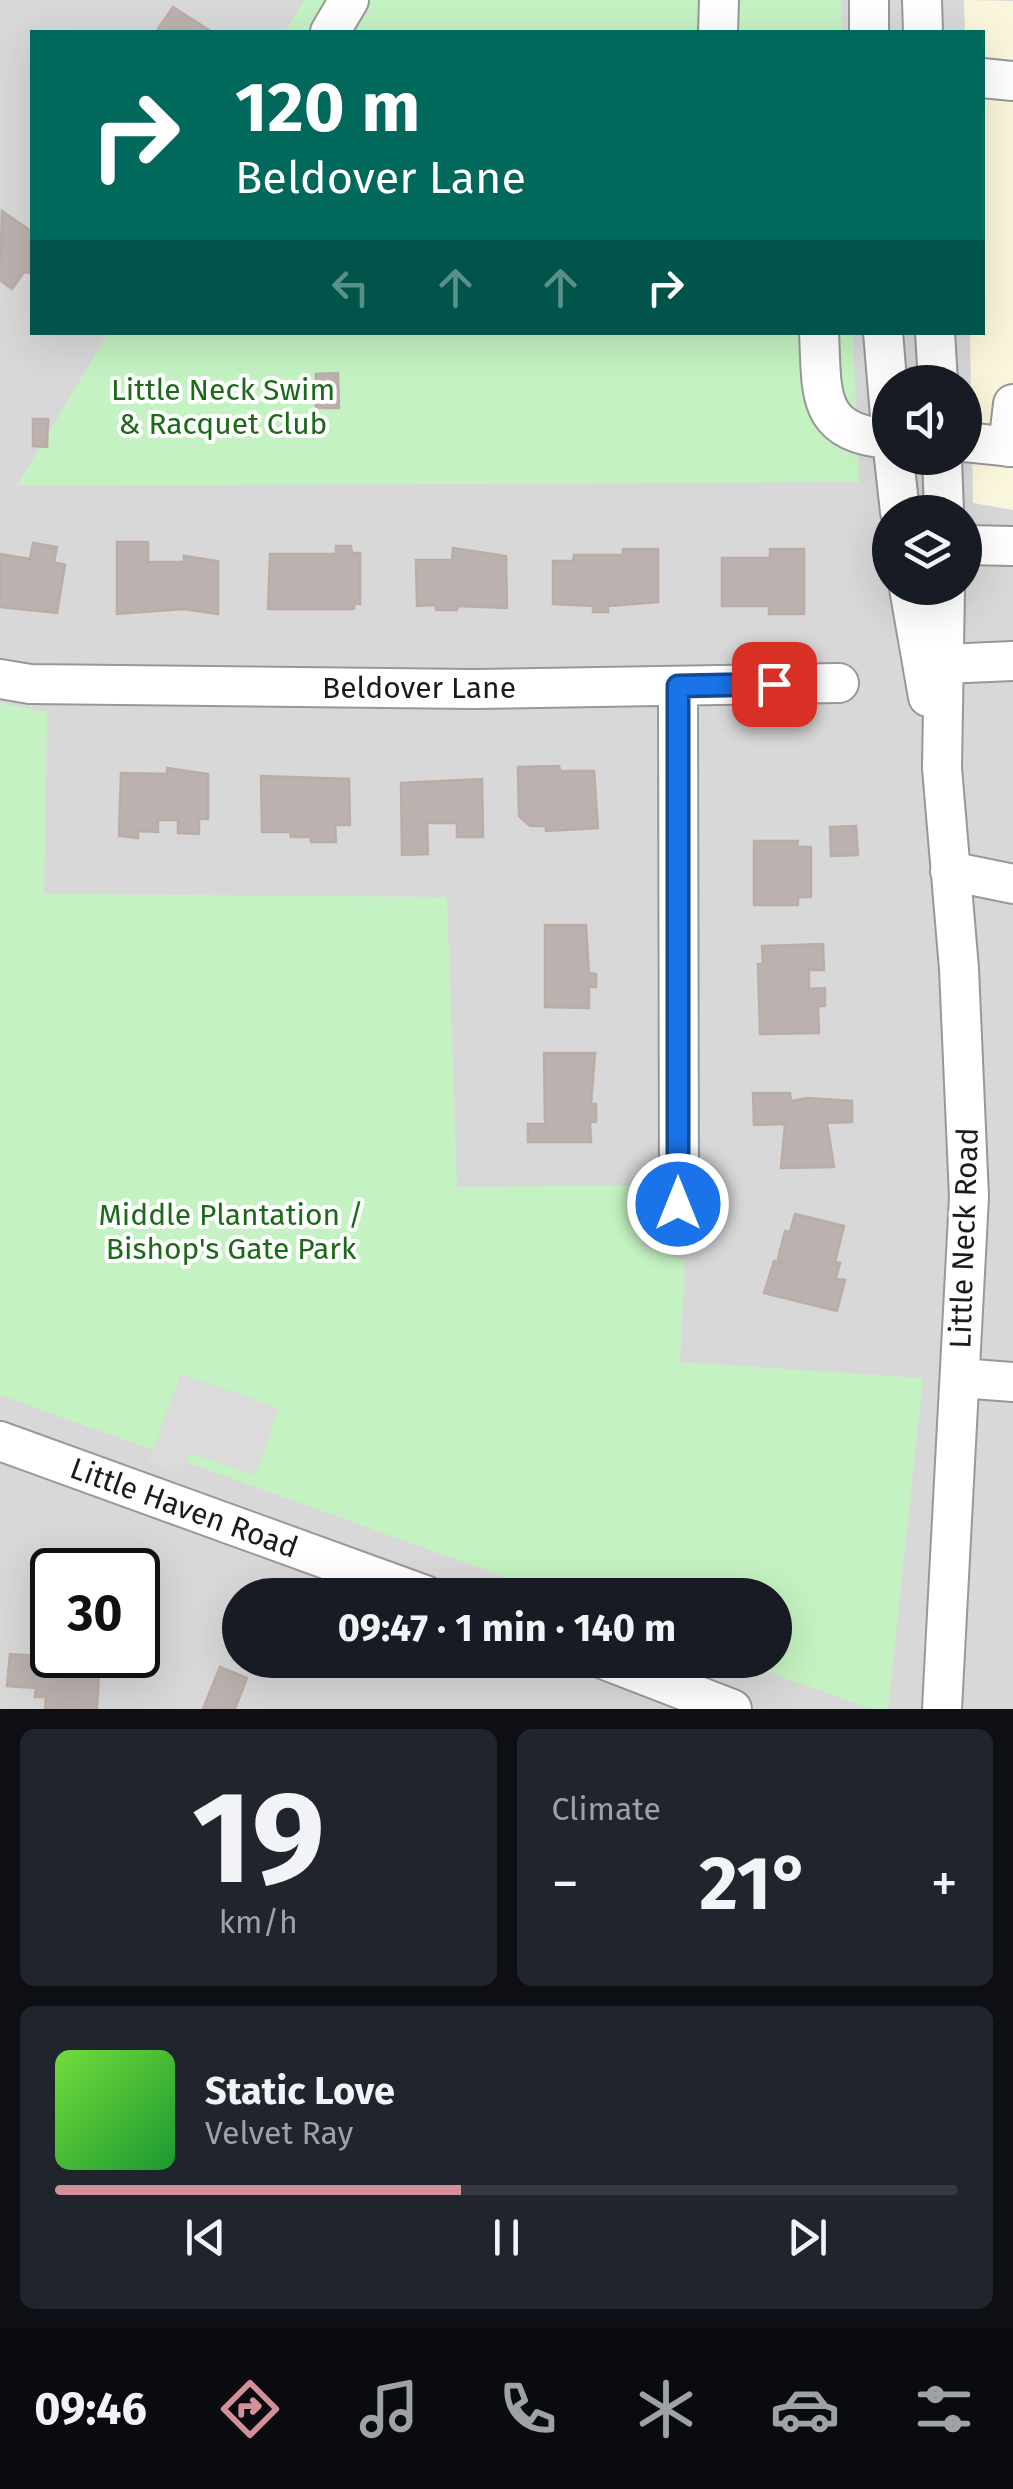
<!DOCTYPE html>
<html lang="en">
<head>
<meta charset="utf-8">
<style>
	:root { --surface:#171b24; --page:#20242c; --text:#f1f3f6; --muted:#9ea1a6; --line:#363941; --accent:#d3909b }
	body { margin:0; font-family:"Fira Sans",sans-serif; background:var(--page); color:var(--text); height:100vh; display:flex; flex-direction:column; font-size:38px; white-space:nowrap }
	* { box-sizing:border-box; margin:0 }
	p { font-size:32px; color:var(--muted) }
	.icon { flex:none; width:55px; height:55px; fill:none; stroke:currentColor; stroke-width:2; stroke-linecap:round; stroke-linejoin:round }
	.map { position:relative; height:1709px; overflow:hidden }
	.details { display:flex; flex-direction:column; gap:20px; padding:20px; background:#0d0f14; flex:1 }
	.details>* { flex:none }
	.hud { position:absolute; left:30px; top:30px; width:955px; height:305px; border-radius:0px; box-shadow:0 10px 40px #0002; background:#00695c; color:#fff; overflow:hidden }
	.controls { position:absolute; left:872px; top:365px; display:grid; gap:20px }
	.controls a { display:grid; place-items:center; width:110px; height:110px; border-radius:50%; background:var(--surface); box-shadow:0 10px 40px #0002; font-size:50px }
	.speed { position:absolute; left:30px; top:1548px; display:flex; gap:20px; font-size:50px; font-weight:700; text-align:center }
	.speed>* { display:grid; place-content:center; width:130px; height:130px; border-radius:50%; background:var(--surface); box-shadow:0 10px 40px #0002; line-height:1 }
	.speed .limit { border:5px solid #111; border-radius:15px; background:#fff; color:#111 }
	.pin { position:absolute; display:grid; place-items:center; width:85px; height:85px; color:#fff; margin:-42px; border-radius:20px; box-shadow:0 5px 15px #0006 }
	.me { position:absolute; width:110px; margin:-55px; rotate:0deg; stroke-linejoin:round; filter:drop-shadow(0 0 8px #0008) }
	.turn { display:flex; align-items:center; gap:35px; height:210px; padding:0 40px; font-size:45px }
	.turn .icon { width:130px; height:130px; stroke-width:2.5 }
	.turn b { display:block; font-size:70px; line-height:85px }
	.lanes { display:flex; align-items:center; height:95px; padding:0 40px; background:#0003; justify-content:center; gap:50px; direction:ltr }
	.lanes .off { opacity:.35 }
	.big { font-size:75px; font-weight:700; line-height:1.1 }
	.details .tile { flex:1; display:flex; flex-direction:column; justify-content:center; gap:15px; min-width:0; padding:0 35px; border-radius:15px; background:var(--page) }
	.details .dial { align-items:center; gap:0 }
	.dial b { font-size:130px; line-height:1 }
	.song { display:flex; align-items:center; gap:30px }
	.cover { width:120px; height:120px; border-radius:15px; background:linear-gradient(135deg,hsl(100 70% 55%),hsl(130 70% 35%)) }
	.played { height:10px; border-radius:5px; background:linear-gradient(90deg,var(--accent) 45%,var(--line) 45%) }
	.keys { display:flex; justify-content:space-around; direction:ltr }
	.heat { display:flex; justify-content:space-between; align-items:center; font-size:55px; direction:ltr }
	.details .tiles { flex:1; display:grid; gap:20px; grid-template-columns:1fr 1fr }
	.tile:last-child { grid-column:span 2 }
	.trip { position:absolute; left:222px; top:1578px; width:570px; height:100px; border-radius:50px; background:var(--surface); box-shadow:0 10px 40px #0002; font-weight:700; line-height:100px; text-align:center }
	.tab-bar { display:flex; height:160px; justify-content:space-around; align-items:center; background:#090b0e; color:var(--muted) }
	.tab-bar .icon { width:70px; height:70px }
	.tab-bar .current { color:var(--accent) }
	.tab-bar b { font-size:45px; color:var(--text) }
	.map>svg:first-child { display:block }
	.residential { fill:#d9d8d8; fill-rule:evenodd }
	.education { fill:#faf6dc }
	.park { fill:#c5f2c2 }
	.parking { fill:#dbdbdb }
	.building { fill:#bbb2af; stroke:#bbada6; stroke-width:2.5 }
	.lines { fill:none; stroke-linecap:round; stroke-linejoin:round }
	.minor-casing { stroke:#989898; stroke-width:42 }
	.minor { stroke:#fff; stroke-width:38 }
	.route-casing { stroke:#114b97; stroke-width:25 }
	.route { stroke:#1a73e8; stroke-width:18 }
	.labels { text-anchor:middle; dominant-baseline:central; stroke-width:8; stroke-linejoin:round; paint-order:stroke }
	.park-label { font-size:30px; fill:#1b6a18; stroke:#fff }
	.street-label { font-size:30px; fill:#1b1b1b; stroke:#fff }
</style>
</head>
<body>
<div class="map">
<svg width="1013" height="1709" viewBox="0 0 1013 1709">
	<rect width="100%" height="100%" fill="#ebe7e2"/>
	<path class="residential" d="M0,0H1013V1709H0ZM32,32H982V332H32ZM890,382H965V458H890ZM890,512H965V588H890ZM52,1570H138V1655H52ZM240,1595H775V1660H240Z"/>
	<path class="education" d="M964,0L1013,1V510L973,503L970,333L982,332V32H965Z"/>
	<path class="park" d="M304,0H841L842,32H285Z
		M108,333H853L859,482L17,486Z
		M0,703L47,712L44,894L447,897L457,1187L633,1185L643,1246L685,1260L680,1362L923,1378L888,1709H871L735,1660H775V1595H555L0,1395Z"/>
	<path class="parking" d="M180,1374L279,1408L256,1475L190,1453L182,1474L149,1463Z"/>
	<path class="building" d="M173,7L212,32H156Z
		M2,211L32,232V273L24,272L12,289L0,280Z
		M338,373L339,408H316V374Z
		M33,419H48L47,447L33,446Z
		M117,542H148V562H184V556L218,561V614L184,609L117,614Z
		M33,543L57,547L54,562L65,565L57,613L0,607V554L30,559Z
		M336,546H351L352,553H360V604H354V609H268L270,554H336Z
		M453,548L506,556L507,608L457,606V610H436V605L417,606L416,560H452Z
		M623,549H658V602L608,606V612H593V606L553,604V561H573L574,555H623Z
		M770,549H804V614H769V606H722V558H770Z
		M559,766L560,771H594L598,828L546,831V826H530L519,816L518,767Z
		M167,768L208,774V819H199V834L178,833V820H158V832L138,831V838L119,836L121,773L167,774Z
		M261,776L349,779L350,825H335L336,842H311V837H291L290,832H262Z
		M482,779L483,837H457V823H427L428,854L402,855L401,783Z
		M856,826L858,855L831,856L830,827Z
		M754,841H798L797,847H811V897H798V905H754Z
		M545,925H586L589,973L596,974V987H589V1008L545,1007Z
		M823,944L824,970H809V989L825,988V1006H818L819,1033L760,1034L758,964H763L762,946Z
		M544,1053H595L591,1104H596V1122H590L591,1142H528V1124H545Z
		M753,1093H790L791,1101L808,1098L852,1101V1122L827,1123L834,1167L781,1168L785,1124L754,1125Z
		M795,1214L844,1226L835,1262L840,1263L836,1278L845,1280L837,1311L764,1293L774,1261L786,1264L778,1259L785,1231L790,1232Z
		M10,1654L84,1659L83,1673L99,1674L97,1709H45L46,1697H35L36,1688L7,1686Z
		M220,1667L247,1678L235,1709H203Z"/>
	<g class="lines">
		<g class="minor-casing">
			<path id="minor" d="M922,0L923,32
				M330,32L349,0
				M718,32L719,0
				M869,32V0
				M982,78L1013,81
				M819,332C822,393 815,434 890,439
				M883,332L890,416
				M935,332L938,382
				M965,442L1013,447
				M1008,447L1013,404
				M894,458L900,512
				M942,458L944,512
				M965,545L1013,546
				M909,588L928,697
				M944,664L1013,661
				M0,679L30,684L473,689L839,683
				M678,686L679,1203
				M950,871L1013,884
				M960,1378L1013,1382
				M0,1441L425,1595
				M605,1660L732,1709
				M942,1709L969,1197L959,969L942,768L945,588"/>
		</g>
		<use href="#minor" class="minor"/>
	</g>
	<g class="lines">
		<g class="route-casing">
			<path id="route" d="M678,1204V686L774,684"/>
		</g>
		<use href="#route" class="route"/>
	</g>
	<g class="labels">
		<g class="park-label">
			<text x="223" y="390">Little Neck Swim<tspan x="223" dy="34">&amp; Racquet Club</tspan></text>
			<text x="231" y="1215">Middle Plantation /<tspan x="231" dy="34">Bishop's Gate Park</tspan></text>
		</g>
		<g class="street-label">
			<text x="419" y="688">Beldover Lane</text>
			<text transform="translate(964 1238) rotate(-88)">Little Neck Road</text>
			<text transform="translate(184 1508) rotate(20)">Little Haven Road</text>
		</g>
	</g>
</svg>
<div class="controls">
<a><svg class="icon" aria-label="sound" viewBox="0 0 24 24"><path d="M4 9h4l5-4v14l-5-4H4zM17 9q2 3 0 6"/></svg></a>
<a><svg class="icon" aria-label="layers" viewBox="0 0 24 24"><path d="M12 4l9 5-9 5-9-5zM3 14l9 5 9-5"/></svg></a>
</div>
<div class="speed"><div class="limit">30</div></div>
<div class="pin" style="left:774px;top:684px;background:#d93025"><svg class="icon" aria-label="arrive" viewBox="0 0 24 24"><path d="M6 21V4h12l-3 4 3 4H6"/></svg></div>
<svg class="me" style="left:678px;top:1204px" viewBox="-20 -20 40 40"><circle r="17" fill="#1a73e8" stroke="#fff" stroke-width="3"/><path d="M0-11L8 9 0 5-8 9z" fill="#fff"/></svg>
<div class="trip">09:47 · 1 min · 140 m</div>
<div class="hud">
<div class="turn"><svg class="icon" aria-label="right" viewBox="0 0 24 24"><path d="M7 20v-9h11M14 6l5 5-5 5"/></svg><div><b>120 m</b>Beldover Lane</div></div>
<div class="lanes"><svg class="icon off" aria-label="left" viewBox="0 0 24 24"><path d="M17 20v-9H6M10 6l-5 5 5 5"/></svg><svg class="icon off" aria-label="ahead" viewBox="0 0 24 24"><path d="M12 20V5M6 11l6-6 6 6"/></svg><svg class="icon off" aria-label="ahead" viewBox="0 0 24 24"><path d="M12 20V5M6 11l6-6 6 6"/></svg><svg class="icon" aria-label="right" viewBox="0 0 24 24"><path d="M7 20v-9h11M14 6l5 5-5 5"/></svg></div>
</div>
</div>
<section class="details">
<div class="tiles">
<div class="tile dial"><b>19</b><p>km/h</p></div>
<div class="tile"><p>Climate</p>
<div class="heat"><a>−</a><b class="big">21°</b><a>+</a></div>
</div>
<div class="tile">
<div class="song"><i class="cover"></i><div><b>Static Love</b><p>Velvet Ray</p></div></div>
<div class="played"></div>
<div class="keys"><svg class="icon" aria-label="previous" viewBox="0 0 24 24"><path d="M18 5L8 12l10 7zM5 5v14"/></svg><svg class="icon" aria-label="pause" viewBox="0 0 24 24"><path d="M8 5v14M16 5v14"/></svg><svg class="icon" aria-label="next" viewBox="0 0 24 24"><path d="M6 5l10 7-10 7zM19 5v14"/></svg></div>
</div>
</div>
</section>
<nav class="tab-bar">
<b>09:46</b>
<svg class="icon current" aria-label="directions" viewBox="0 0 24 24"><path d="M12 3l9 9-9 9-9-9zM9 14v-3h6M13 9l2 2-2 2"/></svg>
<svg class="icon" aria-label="music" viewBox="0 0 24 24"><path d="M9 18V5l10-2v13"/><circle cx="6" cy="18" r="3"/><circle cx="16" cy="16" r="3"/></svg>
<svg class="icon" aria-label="phone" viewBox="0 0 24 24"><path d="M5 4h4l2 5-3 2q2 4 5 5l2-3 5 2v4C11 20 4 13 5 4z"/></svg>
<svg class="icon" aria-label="climate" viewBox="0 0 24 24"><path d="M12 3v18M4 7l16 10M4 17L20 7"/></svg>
<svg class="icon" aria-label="car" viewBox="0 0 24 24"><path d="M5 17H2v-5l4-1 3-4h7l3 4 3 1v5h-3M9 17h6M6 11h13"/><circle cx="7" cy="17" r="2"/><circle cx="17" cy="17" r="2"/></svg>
<svg class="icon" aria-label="filters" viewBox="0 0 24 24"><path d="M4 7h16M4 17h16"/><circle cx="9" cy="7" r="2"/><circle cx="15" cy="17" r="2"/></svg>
</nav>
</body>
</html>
